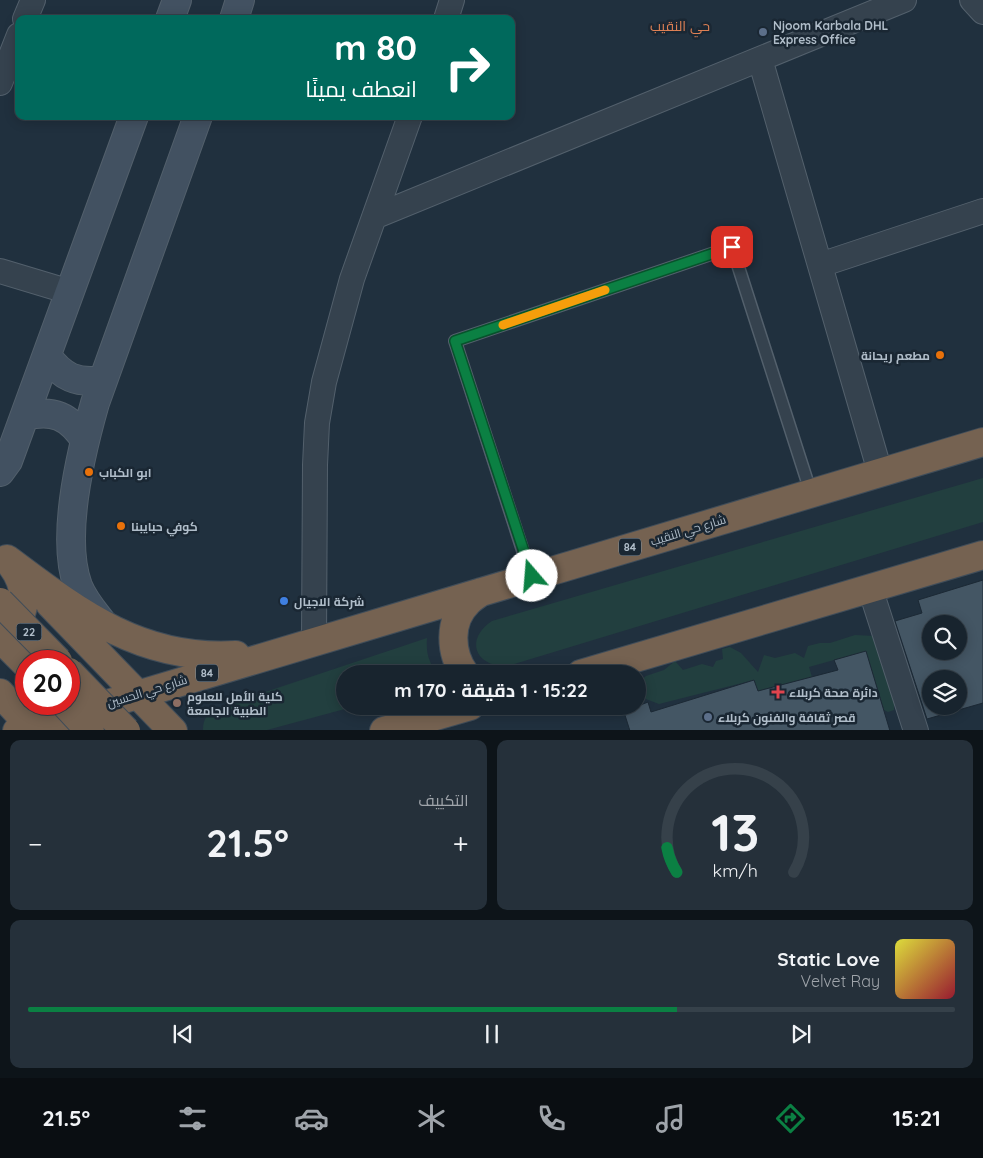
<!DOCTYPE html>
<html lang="ar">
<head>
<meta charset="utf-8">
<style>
	:root { --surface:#18242e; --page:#25303a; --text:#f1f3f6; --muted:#9fa4aa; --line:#36414a; --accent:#0b8043 }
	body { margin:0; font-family:Quicksand,Cairo,sans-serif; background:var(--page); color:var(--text); direction:rtl; height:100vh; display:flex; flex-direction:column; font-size:19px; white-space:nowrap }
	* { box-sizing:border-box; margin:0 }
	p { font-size:16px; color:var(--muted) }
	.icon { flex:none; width:28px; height:28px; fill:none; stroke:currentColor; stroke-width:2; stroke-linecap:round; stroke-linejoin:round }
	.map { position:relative; height:730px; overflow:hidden; direction:ltr }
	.side { display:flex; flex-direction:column; gap:10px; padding:10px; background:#0d1419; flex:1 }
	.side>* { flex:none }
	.guide { position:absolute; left:15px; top:15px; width:500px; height:105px; border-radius:10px; box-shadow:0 2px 12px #0003,0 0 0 1px var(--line); direction:rtl; background:#00695c; color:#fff; overflow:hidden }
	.tools { position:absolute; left:922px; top:615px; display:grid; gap:10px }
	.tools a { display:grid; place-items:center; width:45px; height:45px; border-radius:50%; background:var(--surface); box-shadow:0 2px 12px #0003,0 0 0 1px var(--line); font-size:25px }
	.speed { position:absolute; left:15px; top:650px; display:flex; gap:10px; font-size:25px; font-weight:700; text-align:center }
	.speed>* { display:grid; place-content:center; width:65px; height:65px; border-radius:50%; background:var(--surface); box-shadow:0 2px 12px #0003,0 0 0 1px var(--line); line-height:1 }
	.speed .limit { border:8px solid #d22; background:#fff; color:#111 }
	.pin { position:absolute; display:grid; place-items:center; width:42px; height:42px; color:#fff; margin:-21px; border-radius:10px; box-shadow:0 2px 8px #0006 }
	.me { position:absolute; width:55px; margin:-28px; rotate:342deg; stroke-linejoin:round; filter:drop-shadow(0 0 4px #0008) }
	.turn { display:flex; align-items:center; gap:18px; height:105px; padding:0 15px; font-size:22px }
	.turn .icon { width:65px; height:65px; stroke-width:2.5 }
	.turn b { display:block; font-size:35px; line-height:42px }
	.big { font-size:38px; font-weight:700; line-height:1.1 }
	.side .card { flex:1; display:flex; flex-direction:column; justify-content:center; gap:8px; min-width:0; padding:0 18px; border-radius:10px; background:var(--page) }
	.side .dial { align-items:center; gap:0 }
	.dial svg { height:130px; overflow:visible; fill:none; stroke:var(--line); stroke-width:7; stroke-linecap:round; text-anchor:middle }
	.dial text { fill:var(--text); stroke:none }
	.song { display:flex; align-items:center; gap:15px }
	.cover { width:60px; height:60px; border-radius:8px; background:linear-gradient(135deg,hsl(60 70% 55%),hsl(350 70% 35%)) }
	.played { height:5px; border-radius:2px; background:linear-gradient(90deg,var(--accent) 70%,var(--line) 70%) }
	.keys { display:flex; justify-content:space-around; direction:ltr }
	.heat { display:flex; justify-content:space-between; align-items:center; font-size:28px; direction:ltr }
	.side .tiles { flex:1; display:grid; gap:10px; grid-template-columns:1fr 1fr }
	.card:last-child { grid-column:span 2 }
	.trip { position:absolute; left:336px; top:665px; width:310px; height:50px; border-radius:25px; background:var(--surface); box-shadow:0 2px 12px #0003,0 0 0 1px var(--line); font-weight:700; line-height:50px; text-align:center; direction:rtl }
	.dock { display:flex; height:80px; justify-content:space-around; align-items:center; background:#0a0e12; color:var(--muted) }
	.dock .icon { width:35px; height:35px }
	.dock .current { color:var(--accent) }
	.dock b { font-size:22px; color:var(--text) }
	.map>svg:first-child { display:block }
	.green { fill:#223f3f }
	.building { fill:#445664; stroke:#1c2935; fill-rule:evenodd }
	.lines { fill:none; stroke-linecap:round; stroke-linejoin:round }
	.lane-casing { stroke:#53606c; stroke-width:14 }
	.street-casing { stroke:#53606c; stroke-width:26 }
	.secondary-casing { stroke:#53606c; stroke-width:30 }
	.highway-casing { stroke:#404d59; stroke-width:30 }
	.lane { stroke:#35424e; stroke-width:11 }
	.street { stroke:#35424e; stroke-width:24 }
	.secondary { stroke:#425161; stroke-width:28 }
	.highway { stroke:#756251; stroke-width:28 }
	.highway-bridge-casing { stroke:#404d59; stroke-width:30; stroke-linecap:butt }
	.highway-bridge { stroke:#756251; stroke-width:28 }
	.route-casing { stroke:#07532c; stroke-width:12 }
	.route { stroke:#0b8043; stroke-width:9 }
	.slow { stroke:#f59e0b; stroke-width:9 }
	.service-dot { fill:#5c6f8a; stroke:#1a2733; stroke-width:2 }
	.food-dot { fill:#e8710a; stroke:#1a2733; stroke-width:2 }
	.shop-dot { fill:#3f7fe0; stroke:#1a2733; stroke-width:2 }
	.health-dot { fill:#e0444e; stroke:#1a2733; stroke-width:2 }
	.education-dot { fill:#8d6e63; stroke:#1a2733; stroke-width:2 }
	.labels { text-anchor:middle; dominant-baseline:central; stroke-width:5; stroke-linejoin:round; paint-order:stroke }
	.shield { fill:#1a2733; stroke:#83909c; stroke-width:1 }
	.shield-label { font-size:11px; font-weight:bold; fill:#b0bdc9 }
	.poi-label { font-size:12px; font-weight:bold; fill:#b0bdc9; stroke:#1a2733; text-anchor:start }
	.street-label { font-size:12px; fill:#b0bdc9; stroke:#1a2733 }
	.neighbourhood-label { font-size:14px; fill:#df8155; stroke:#1a2733 }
</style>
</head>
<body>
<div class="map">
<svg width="983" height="731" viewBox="0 0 983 731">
	<rect width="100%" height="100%" fill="#20303e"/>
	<path class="green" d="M983,478V522L511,665C478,670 462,641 492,621Z
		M855,635L874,636L894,699V710L888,712L884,710L866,651L809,667L812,677L758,691L754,680L659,704L638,696V683L646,676L664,670L675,661L683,670L702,664L713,667L716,661L723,659L722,649L730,647L741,653L758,672L764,655L775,658L795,653L804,658L808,646L820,643H830Z
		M427,638C426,652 428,662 438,674H345V706H356L267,730H203C203,718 208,714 217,708Z"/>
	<path class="building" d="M983,580V703L927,719L895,621L922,613L918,600ZM931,624H959V651H931ZM931,679H959V706H931Z
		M866,651L890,731H630L623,709L638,706L648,702L651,712L754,680L758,691L838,670L834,660Z"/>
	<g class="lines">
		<g class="lane-casing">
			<path id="lane" d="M531,576L455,341L732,247L811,493"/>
		</g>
		<g class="street-casing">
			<path id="street" d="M972,0L983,12
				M25,19L33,0
				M446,19L452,0
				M760,59L880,472
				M0,83L19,35
				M374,217L904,0
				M820,265L983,211
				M0,271L70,292
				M870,588L916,731
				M314,641L315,465L317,423L324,382L352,279L410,116"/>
		</g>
		<g class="secondary-casing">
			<path id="secondary" d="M170,19L177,0
				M234,19L240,0
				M47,356C62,377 77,384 103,380
				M25,416C53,409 69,416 85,440
				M0,472L8,461L134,116
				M104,625C94,612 84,601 78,586C60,537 81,452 95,403L198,116"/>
		</g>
		<g class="highway-casing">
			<path id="highway" d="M7,559C79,613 141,661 236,655
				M50,604L173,731
				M0,636C31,619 29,586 9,562
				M0,638L26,664
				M465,674C450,653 448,621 468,602C472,598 477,595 481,592
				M581,674L983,555
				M0,693L35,731
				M17,731L983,442
				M384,731L470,706"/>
		</g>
		<use href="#lane" class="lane"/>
		<use href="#street" class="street"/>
		<use href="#secondary" class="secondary"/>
		<use href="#highway" class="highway"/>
		<g class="highway-bridge-casing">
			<path id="highway-bridge" d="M0,602L58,661
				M69,672L126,731
				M65,704L90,731"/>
		</g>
		<use href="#highway-bridge" class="highway-bridge"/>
	</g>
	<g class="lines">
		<g class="route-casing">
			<path id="route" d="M532,576L455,341L732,247"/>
		</g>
		<use href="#route" class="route"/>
		<path class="slow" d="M503,325L605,290"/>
	</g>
	<g class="service-dot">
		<circle cx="763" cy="32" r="5"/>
		<circle cx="708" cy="717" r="5"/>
	</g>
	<g class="food-dot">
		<circle cx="940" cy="355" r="5"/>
		<circle cx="89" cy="472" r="5"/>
		<circle cx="121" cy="526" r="5"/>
	</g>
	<circle class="shop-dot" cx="284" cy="601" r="5"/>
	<path class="health-dot" d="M775.5 684.5h5v5h5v5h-5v5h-5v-5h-5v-5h5z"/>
	<circle class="education-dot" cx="177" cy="703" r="5"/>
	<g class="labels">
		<g class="shield">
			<rect x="619" y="538.5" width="22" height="17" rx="4"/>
			<rect x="16.5" y="623.5" width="25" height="17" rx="4"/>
			<rect x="196" y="664.5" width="22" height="17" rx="4"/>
		</g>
		<g class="shield-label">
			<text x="630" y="547">84</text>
			<text x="29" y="632">22</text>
			<text x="207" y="673">84</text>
		</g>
		<g class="poi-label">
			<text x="773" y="25">Njoom Karbala DHL<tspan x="773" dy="14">Express Office</tspan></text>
			<text x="930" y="355" text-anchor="end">مطعم ريحانة</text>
			<text x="99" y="472">ابو الكباب</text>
			<text x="131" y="526">كوفي حبايبنا</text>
			<text x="294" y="601">شركة الاجيال</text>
			<text x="789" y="692">دائرة صحة كربلاء</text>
			<text x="187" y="696">كلية الأمل للعلوم<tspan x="187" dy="14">الطبية الجامعة</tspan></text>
			<text x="718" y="717">قصر ثقافة والفنون كربلاء</text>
		</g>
		<g class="street-label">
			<text transform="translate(688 530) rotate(-17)">شارع حي النقيب</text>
			<text transform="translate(147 691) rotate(-17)">شارع حي الحسين</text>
		</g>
		<g class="neighbourhood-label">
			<text x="680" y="26">حي النقيب</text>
		</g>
	</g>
</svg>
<div class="tools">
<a><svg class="icon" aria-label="search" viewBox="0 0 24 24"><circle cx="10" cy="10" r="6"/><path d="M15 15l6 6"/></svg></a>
<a><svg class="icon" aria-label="layers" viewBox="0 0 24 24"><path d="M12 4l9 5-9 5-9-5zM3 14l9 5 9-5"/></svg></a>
</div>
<div class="speed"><div class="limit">20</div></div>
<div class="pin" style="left:732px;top:247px;background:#d93025"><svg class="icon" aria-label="arrive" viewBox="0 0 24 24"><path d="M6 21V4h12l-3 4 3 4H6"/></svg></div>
<svg class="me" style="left:532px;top:576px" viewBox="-20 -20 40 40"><circle r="19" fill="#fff"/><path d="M0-13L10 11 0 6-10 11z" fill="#0b8043"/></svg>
<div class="trip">15:22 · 1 دقيقة · 170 m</div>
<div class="guide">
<div class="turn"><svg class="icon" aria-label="right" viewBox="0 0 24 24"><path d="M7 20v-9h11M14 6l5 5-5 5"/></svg><div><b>80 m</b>انعطف يمينًا</div></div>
</div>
</div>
<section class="side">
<div class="tiles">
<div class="card dial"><svg viewBox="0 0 100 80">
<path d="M14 69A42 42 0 1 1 86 69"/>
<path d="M14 69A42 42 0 0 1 8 54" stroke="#0b8043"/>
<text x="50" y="56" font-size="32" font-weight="700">13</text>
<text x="50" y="72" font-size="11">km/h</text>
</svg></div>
<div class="card"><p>التكييف</p>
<div class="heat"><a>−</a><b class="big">21.5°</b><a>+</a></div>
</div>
<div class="card">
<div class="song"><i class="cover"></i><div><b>Static Love</b><p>Velvet Ray</p></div></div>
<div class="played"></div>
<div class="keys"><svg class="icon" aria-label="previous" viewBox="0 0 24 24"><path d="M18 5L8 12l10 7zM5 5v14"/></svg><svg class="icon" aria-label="pause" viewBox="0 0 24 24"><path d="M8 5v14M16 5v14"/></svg><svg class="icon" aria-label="next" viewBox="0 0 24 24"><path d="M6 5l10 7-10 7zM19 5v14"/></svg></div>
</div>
</div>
</section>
<nav class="dock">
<b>15:21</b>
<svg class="icon current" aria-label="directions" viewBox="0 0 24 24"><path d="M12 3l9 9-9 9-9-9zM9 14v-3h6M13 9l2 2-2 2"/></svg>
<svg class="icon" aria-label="music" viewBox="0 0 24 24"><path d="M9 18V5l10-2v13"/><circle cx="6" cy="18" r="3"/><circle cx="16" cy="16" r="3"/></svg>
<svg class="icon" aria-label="phone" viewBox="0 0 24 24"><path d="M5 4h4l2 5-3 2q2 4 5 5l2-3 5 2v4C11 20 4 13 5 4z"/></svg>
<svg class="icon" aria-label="climate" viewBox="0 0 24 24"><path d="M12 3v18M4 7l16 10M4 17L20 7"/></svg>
<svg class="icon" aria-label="car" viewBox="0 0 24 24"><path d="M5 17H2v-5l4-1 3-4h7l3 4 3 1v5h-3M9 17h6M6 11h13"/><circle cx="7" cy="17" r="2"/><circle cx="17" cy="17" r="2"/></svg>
<svg class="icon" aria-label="filters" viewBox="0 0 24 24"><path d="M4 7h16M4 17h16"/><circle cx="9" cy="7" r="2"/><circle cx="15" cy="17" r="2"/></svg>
<b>21.5°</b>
</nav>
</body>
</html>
